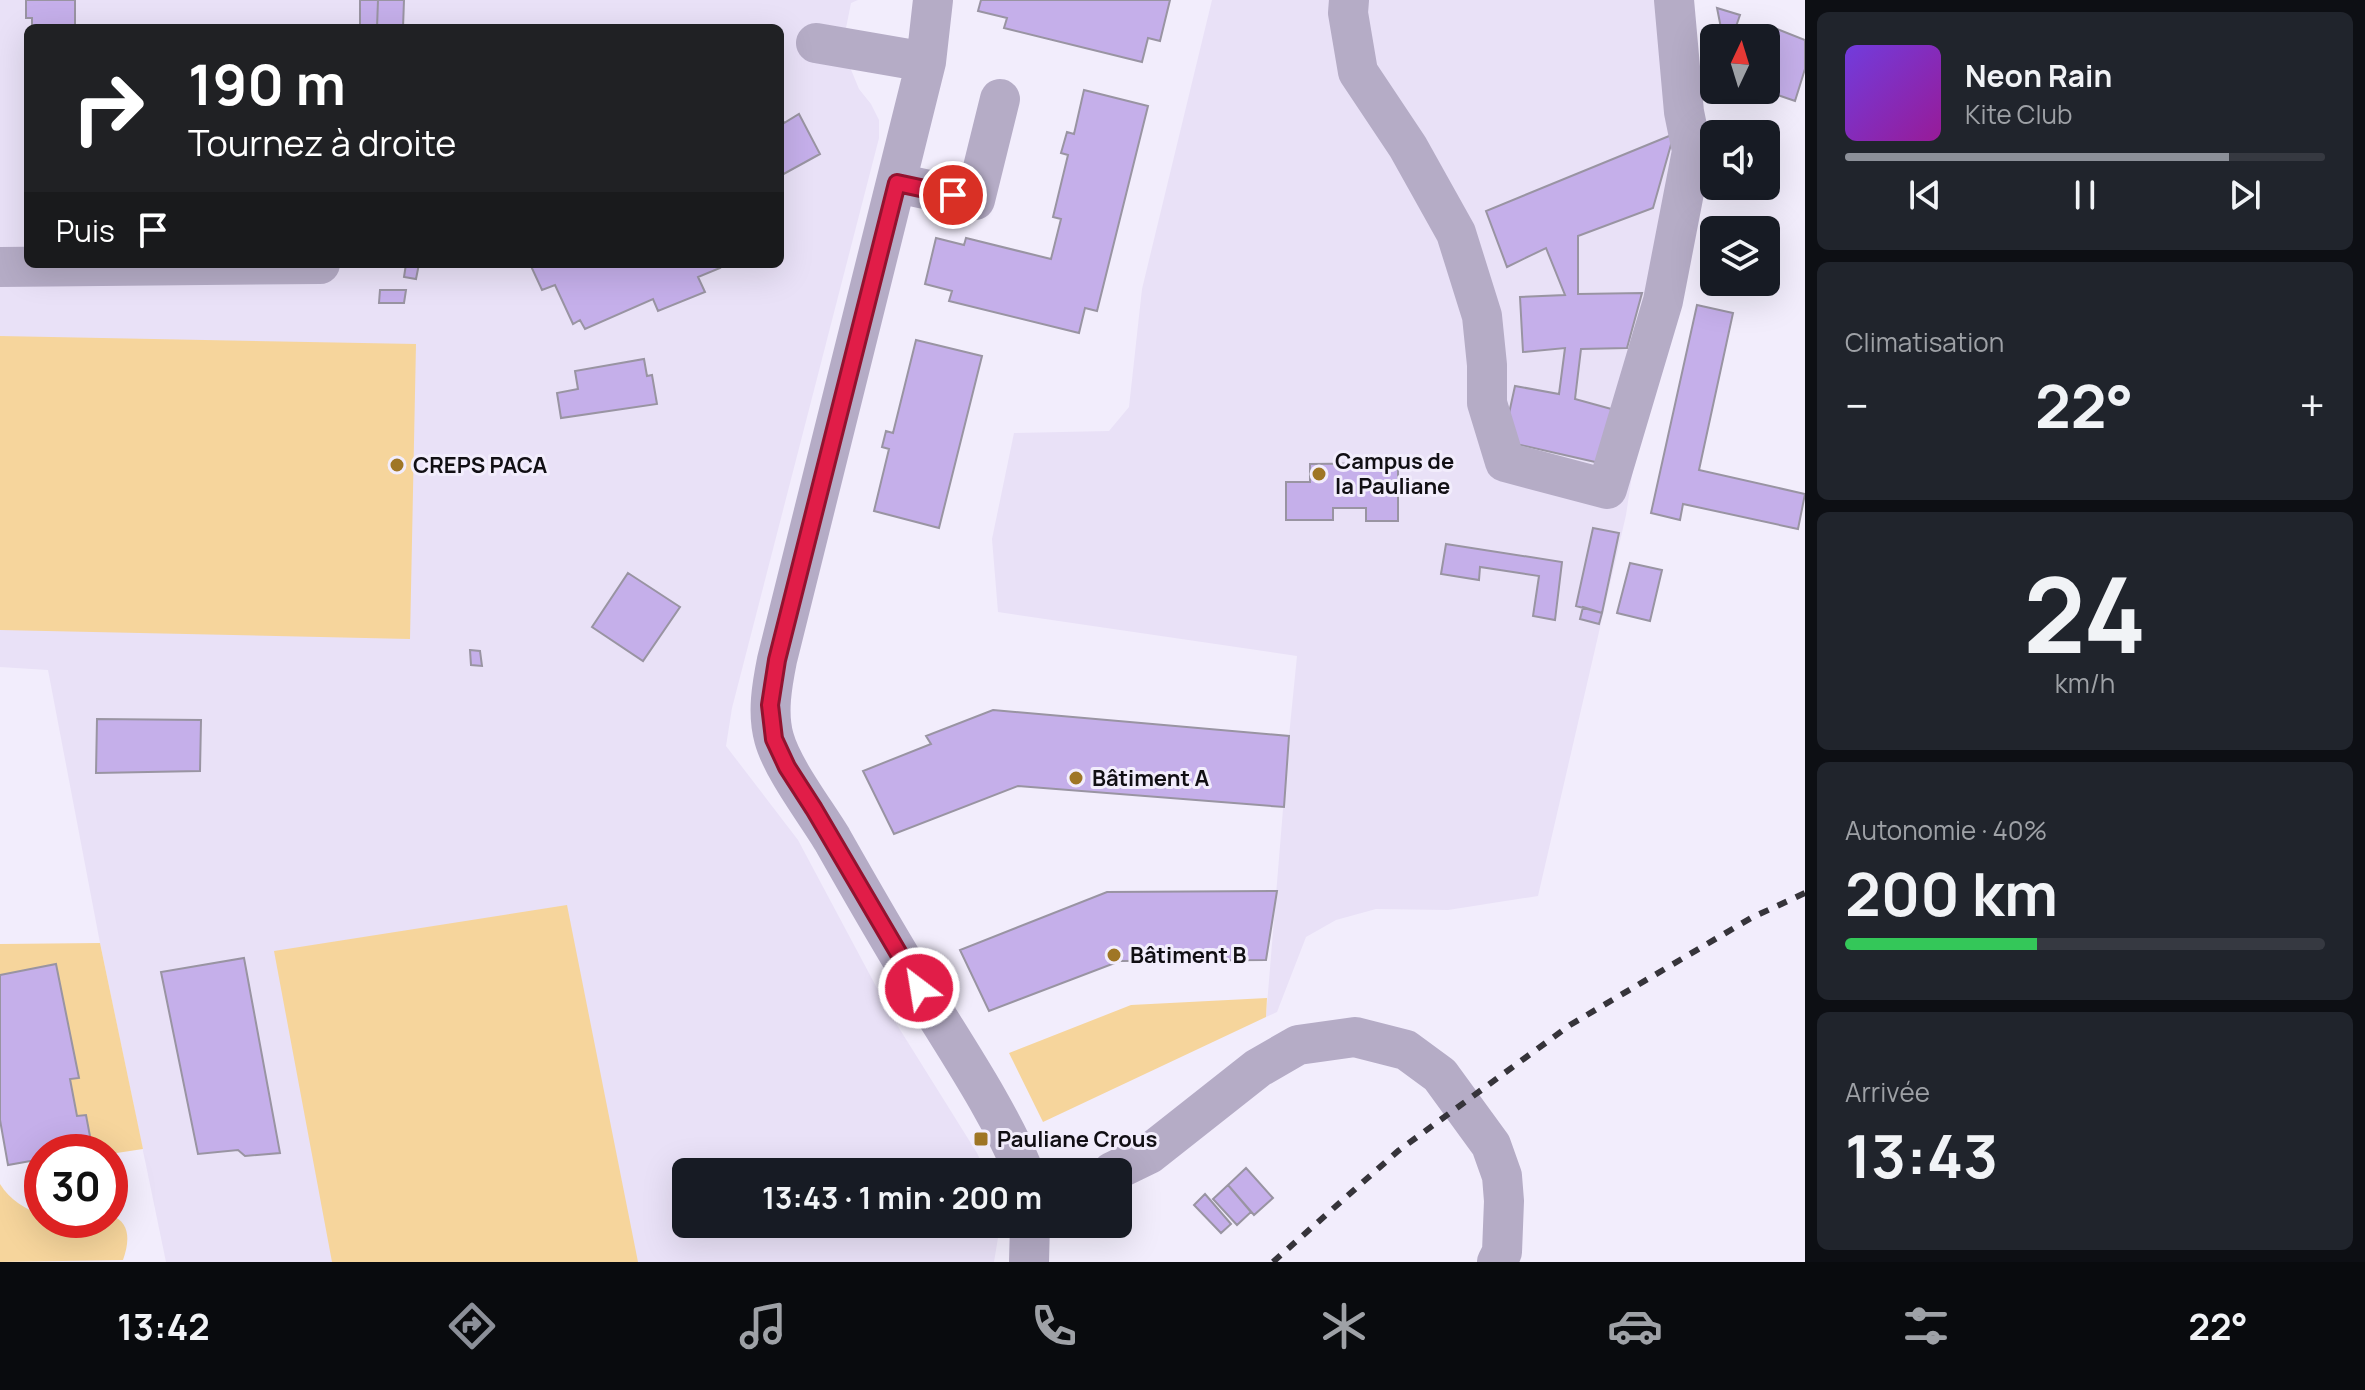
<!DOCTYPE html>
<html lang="fr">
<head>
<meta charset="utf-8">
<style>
	:root { --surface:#171b24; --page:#20242c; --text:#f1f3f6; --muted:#9ea1a6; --line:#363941; --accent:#8c9099 }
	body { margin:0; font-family:Manrope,sans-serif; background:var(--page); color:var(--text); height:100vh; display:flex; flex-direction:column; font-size:30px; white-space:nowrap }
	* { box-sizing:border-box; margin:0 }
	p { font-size:26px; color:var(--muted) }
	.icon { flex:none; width:44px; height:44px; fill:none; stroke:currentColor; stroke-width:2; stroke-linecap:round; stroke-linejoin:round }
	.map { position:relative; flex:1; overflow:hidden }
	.details { display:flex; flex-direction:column; gap:12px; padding:12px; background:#0d0f14; width:560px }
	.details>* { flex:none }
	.banner { position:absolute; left:24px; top:24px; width:760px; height:244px; border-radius:12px; box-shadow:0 8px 32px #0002; background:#202124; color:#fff; overflow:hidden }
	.needle { width:52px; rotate:4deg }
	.buttons { position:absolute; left:1700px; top:24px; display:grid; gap:16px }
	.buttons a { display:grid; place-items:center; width:80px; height:80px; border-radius:12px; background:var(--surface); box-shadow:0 8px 32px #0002; font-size:40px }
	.speed { position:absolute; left:24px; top:1134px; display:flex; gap:16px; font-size:40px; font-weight:700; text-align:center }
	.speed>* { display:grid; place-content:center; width:104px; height:104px; border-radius:50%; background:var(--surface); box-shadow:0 8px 32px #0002; line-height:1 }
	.speed .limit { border:12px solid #d22; background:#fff; color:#111 }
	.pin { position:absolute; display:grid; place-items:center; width:68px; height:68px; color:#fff; margin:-34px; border:4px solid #fff; border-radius:50%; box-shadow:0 2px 8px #0007 }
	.me { position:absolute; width:88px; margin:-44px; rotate:329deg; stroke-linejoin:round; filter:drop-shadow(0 0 6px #0008) }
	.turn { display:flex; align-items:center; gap:28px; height:168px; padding:0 32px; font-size:36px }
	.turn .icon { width:104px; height:104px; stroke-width:2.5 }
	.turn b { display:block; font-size:56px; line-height:68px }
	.then { display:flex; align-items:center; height:76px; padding:0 32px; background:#0003; gap:16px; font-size:30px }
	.big { font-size:60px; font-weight:700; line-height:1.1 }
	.details .tile { flex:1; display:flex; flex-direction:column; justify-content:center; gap:12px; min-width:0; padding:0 28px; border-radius:12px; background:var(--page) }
	.details .dial { align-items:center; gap:0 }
	.dial b { font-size:104px; line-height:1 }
	.song { display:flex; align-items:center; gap:24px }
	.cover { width:96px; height:96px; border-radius:12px; background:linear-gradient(135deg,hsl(260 70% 55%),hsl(300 70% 35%)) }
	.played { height:8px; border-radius:4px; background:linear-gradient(90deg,var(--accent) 80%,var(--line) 80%) }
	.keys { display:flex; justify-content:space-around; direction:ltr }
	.heat { display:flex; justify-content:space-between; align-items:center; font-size:44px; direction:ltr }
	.charge { height:12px; border-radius:6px; background:linear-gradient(90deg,#34c759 40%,var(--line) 0) }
	.trip { position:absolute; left:672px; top:1158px; width:460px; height:80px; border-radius:12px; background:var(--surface); box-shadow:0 8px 32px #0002; font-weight:700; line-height:80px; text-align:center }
	.tab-bar { display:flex; height:128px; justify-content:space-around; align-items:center; background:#090b0e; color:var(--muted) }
	.tab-bar .icon { width:56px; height:56px }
	.tab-bar .selected { color:var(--accent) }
	.tab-bar b { font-size:36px; color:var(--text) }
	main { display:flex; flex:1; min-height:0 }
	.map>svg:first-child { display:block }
	.built { fill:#e9e1f7; fill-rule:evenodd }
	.green { fill:#f6d59c }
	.building { fill:#c5afea; stroke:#9994a2; stroke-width:2 }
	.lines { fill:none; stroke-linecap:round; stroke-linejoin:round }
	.minor { stroke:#b5acc6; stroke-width:40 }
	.rail { stroke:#36343a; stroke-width:6; stroke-dasharray:10 10; stroke-linecap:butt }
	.route-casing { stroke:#92132f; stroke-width:20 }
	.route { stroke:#e11d48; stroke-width:14 }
	.poi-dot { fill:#9f7625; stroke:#f2edfc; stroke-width:3 }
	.labels { text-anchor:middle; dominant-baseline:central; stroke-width:6; stroke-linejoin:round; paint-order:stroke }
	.poi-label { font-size:22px; font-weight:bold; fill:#110f14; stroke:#f2edfc; text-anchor:start }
</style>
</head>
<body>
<main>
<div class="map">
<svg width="1805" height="1262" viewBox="0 0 1805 1262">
	<rect width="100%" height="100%" fill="#f2edfc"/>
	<path class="built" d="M0,0H858L851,3L842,48L859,89L871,104L879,120V138L732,708L726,746L798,840L894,1020L977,1153L986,1172H686V1224H996L998,1238L994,1262H166L100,943L48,670L0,667ZM28,28H780V264H28Z
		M1212,0H1664L1678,170L1626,515L1538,896L1448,910L1376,909L1336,920L1306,937L1277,1012L1266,1017L1289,736L1297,656L998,612L992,539L1014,433L1109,431L1129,407L1142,289Z"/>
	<path class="green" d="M0,336L416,344L410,639L0,630Z
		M567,905L638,1262H332L274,951Z
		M100,943L143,1149L110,1154V1152H93L86,1115L77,1116L70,1079L79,1077L56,964L0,975V944Z
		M1267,998L1266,1017L1043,1122L1009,1053L1131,1005Z
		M0,1184C10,1200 25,1209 42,1215V1220H110V1215C132,1222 129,1243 123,1260L0,1262Z"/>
	<path class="building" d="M26,0H75V28H32V18H26Z
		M360,0H378L377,28H360Z
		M378,0H404L403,28H377Z
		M981,0H1170L1160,41L1148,38L1142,62L1004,28L1007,18L978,11Z
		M1717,8L1740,15L1732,38H1723Z
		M1777,29L1805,40V69L1795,101L1763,90H1766V58Z
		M1084,90L1148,106L1097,311L1085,308L1079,333L949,301L952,291L925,284L936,238L964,245L966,238L1051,259L1061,219L1053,217L1068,155L1061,153L1067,132L1074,134Z
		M799,114L820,154L780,176V115L784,123Z
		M1674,134L1653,208L1578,236V294L1642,293L1627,348L1581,349L1575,399L1615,410L1604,464L1503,441L1515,386L1559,394L1565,348L1523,352L1520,297L1565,295L1546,248L1507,267L1486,211Z
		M406,264H419L416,279L404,277Z
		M530,264H718L720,268L698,277L705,292L658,311L653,299L585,329L580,320L573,324L555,285L542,290Z
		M380,290H406L404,303H379Z
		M1697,305L1733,313L1699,470L1805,494L1798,529L1683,504L1680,520L1651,513Z
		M916,340L982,356L939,528L874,511L889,449L882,447L886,431L893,433Z
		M644,359L647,376L652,375L657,404L561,418L557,393L578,389L575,371Z
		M1398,463V521H1366V508H1333V520H1286V482H1310V464Z
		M1593,528L1619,533L1602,613L1576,606Z
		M1446,544L1562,562L1555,620L1533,616L1539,576L1480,567L1479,580L1441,574Z
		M1630,563L1662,570L1650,621L1617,613Z
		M628,573L680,607L643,661L592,627Z
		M1583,607L1602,613L1599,624L1580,619Z
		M470,650L480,651L482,666L471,665Z
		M993,710L1289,736L1284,807L1018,786L894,834L863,771L931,744L926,736Z
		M97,719L201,720L200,771L96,773Z
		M1277,891L1266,960L1120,961L989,1011L960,950L1107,892Z
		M244,958L280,1153L245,1156L238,1150L198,1154L161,972Z
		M56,964L79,1078L70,1079L77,1116L86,1115L93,1152H42V1159L8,1165L0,1120V975Z
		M1246,1168L1273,1198L1254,1215L1228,1185Z
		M1228,1185L1251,1212L1237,1225L1213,1199Z
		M1205,1194L1231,1224L1221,1233L1194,1205Z"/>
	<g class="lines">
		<path class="minor" d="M933,0L926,62L777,660C772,685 767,713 774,738C782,768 815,811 832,839C862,892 892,945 925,997C960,1054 998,1110 1024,1172
			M1349,0L1348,13L1358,72L1408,147L1456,233L1482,316L1487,365V403L1505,462L1607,489L1663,301L1692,151L1684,112L1674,0
			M816,43L926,62
			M897,183L975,200L1000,99
			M0,267L320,264
			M1112,1172L1149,1154L1258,1068L1298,1045L1355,1037L1406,1050L1440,1075L1491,1145L1502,1176L1504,1201L1502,1252L1497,1262
			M1029,1262L1030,1224"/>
		<path class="rail" d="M1273,1262L1398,1151L1570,1025L1751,918L1805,893"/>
	</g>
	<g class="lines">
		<g class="route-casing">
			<path id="route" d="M919,988L814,809L787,767L774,739L770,705L777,660L897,183L953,195"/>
		</g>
		<use href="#route" class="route"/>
	</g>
	<g class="poi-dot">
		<circle cx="397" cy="465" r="8"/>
		<circle cx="1319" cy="474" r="8"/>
		<circle cx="1076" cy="778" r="8"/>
		<circle cx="1114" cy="955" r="8"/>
		<rect x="973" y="1131" width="16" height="16" rx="4"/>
	</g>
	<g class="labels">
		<g class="poi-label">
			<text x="1335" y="461">Campus de<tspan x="1335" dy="25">la Pauliane</tspan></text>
			<text x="413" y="465">CREPS PACA</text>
			<text x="1092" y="778">Bâtiment A</text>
			<text x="1130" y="955">Bâtiment B</text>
			<text x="997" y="1139">Pauliane Crous</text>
		</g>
	</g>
</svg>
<div class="buttons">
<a><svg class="needle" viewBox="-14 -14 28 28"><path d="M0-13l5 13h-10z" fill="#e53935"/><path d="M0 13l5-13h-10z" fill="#9ea1a6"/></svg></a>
<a><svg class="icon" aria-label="sound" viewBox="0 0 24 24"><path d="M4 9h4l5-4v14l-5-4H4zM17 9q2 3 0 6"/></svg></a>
<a><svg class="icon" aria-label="layers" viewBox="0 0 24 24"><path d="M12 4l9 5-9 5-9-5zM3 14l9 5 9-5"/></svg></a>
</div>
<div class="speed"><div class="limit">30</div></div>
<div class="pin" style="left:953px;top:195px;background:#d93025"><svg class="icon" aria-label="arrive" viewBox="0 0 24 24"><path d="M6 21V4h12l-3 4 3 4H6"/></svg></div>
<svg class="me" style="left:919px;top:988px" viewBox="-20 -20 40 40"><circle r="17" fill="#e11d48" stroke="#fff" stroke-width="3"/><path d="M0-11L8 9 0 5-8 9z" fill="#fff"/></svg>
<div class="trip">13:43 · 1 min · 200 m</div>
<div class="banner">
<div class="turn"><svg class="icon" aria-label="right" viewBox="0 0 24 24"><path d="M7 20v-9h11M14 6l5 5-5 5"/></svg><div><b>190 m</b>Tournez à droite</div></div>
<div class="then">Puis<svg class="icon" aria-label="arrive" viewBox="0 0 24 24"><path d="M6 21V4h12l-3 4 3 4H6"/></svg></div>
</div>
</div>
<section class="details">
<div class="tile">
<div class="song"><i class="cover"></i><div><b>Neon Rain</b><p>Kite Club</p></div></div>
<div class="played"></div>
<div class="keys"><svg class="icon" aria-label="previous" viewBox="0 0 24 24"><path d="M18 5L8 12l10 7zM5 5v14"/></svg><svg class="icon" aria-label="pause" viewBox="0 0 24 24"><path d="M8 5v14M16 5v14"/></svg><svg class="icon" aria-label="next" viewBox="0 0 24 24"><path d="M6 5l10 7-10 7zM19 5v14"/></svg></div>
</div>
<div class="tile"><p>Climatisation</p>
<div class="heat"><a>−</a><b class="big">22°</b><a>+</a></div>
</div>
<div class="tile dial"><b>24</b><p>km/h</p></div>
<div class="tile"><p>Autonomie · 40%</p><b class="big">200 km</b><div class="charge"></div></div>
<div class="tile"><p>Arrivée</p><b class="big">13:43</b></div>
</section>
</main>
<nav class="tab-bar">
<b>13:42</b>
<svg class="icon selected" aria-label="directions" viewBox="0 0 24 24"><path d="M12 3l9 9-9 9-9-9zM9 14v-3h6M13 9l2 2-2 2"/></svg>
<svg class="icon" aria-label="music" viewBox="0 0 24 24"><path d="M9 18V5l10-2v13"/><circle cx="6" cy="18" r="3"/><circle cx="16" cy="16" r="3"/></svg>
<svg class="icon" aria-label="phone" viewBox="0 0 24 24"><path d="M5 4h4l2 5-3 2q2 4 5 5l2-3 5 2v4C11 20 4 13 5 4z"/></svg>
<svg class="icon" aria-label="climate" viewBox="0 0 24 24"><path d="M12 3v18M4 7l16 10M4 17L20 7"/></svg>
<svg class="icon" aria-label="car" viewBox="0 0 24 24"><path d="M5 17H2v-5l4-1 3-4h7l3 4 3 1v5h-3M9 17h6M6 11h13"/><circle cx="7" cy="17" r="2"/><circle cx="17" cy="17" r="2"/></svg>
<svg class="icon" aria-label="filters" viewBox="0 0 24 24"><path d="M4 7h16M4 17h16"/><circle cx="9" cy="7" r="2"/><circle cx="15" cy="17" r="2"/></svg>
<b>22°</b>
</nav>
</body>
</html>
